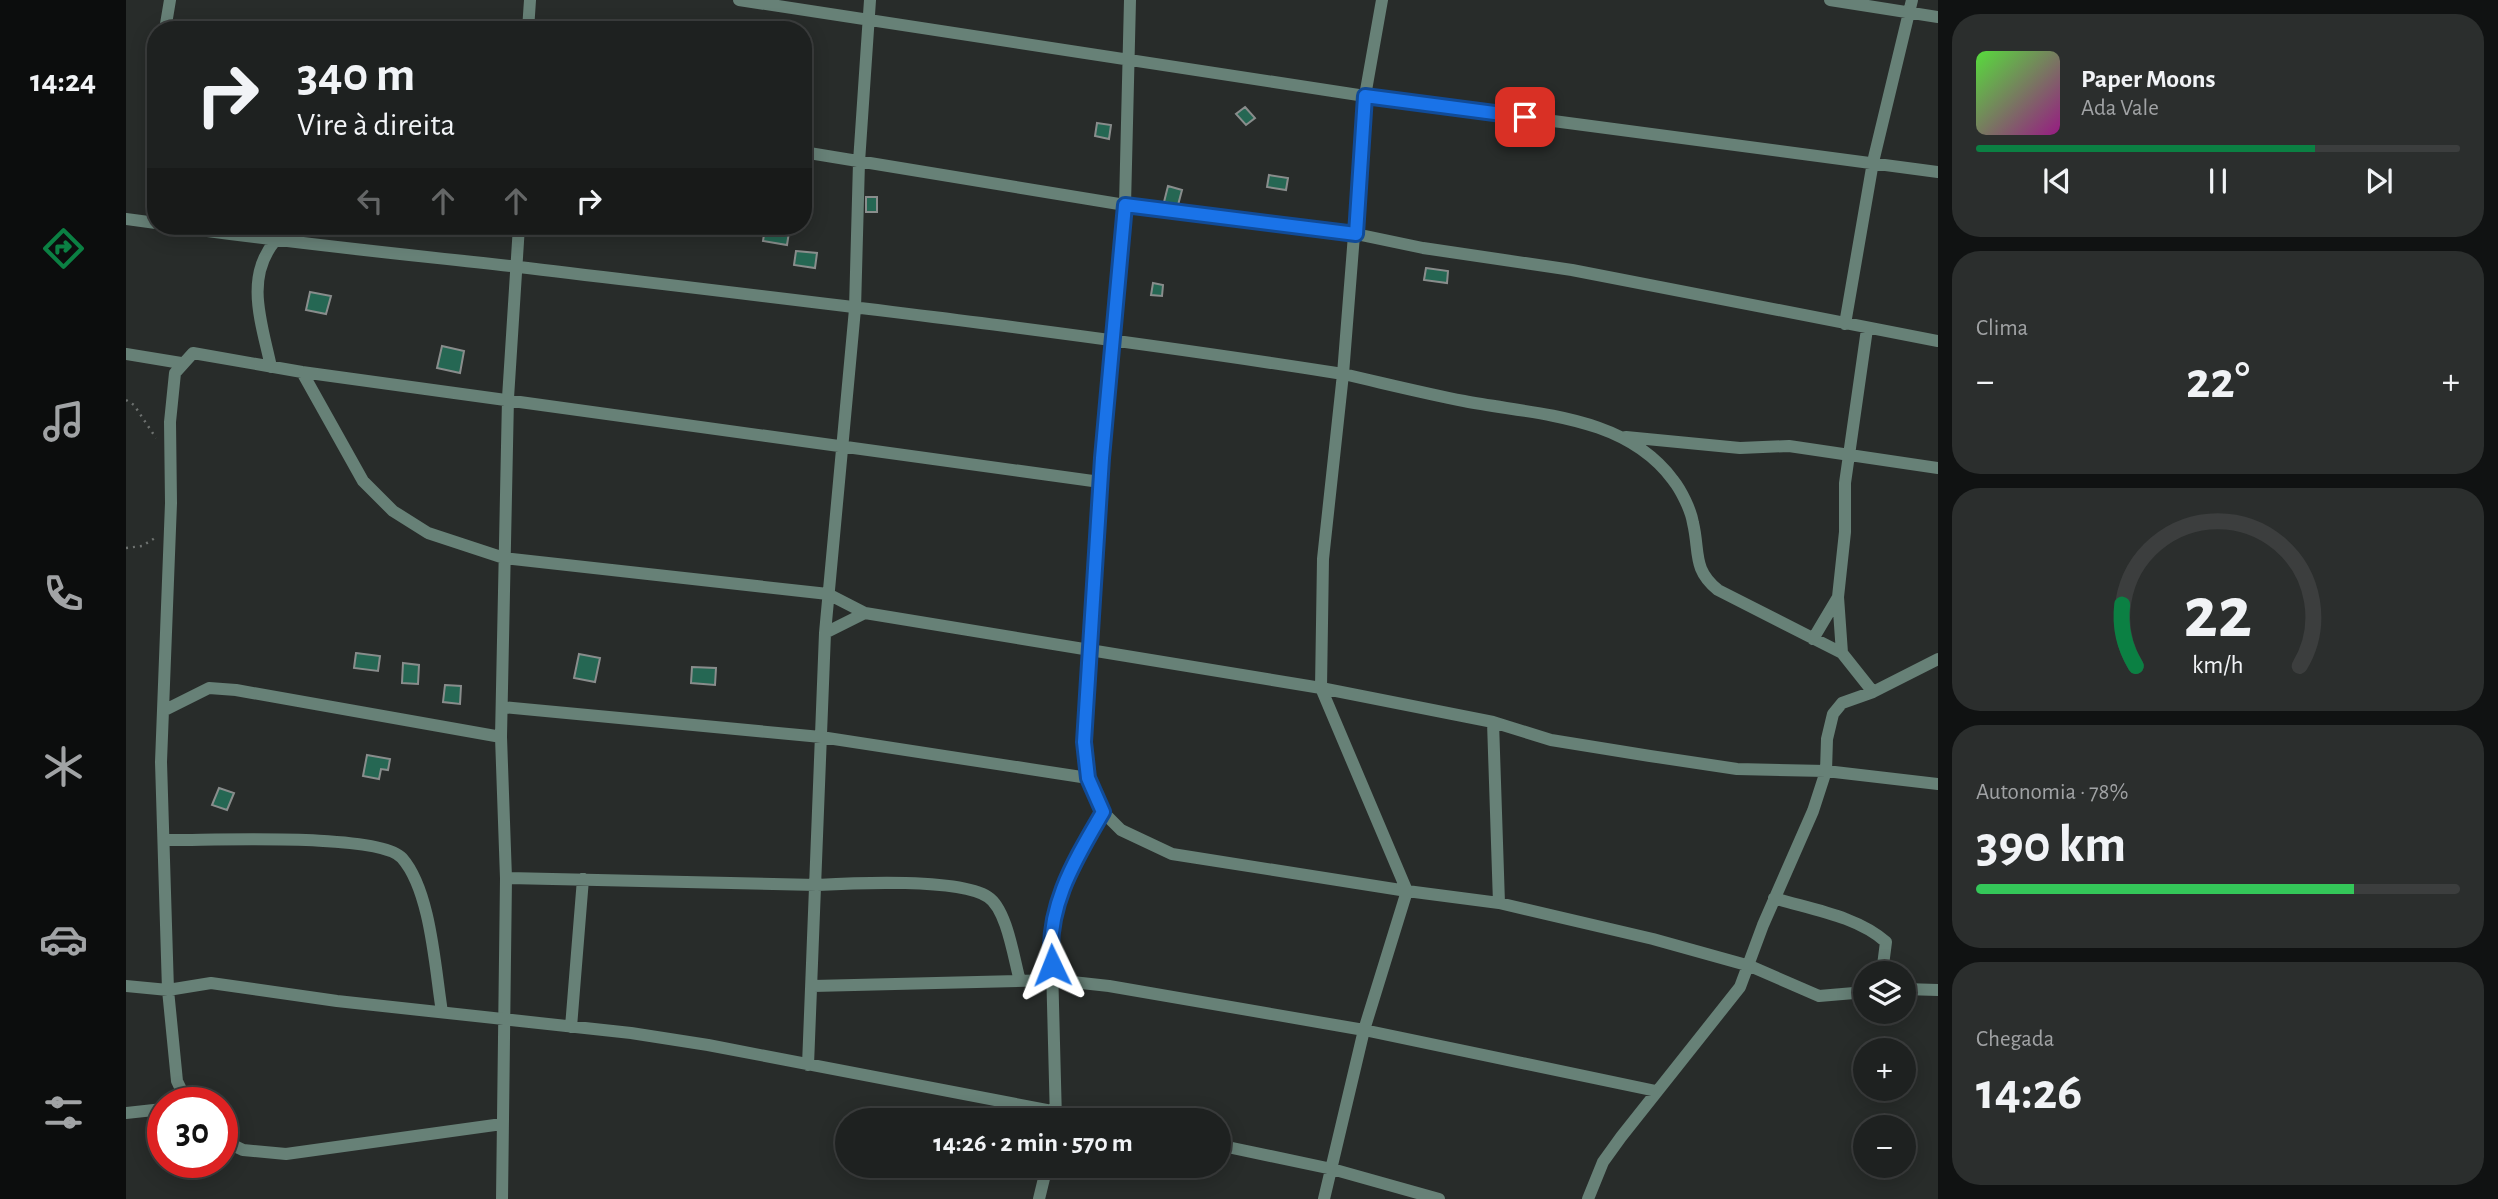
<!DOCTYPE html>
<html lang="pt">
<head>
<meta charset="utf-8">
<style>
	:root { --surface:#1e2120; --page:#2b2e2d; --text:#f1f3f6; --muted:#a1a3a5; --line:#3c3e3e; --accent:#0b8043 }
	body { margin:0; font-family:"Alegreya Sans",sans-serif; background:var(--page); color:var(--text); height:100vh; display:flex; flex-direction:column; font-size:26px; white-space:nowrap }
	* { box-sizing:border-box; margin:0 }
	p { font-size:23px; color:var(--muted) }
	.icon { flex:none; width:38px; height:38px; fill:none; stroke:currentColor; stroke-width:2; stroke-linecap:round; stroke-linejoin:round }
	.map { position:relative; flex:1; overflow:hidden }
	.details { display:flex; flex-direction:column; gap:14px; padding:14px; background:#101212; width:560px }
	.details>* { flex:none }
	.banner { position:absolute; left:21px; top:21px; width:665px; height:214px; border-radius:28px; box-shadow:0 4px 18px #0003,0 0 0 2px var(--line); background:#1e2120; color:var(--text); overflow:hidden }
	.buttons { position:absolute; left:1727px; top:961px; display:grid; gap:14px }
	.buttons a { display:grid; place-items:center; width:63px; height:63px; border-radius:50%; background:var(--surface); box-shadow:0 4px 18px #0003,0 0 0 2px var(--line); font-size:35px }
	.speed { position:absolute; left:21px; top:1087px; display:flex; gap:14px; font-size:35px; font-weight:700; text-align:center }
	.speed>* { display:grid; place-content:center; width:91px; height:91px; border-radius:50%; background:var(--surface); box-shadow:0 4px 18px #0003,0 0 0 2px var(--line); line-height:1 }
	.speed .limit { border:10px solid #d22; background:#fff; color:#111 }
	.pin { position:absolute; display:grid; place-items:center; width:60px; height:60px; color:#fff; margin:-30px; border-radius:14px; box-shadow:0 4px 10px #0006 }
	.me { position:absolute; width:77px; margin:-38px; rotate:358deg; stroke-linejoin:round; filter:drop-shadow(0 0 5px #0008) }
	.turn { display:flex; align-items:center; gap:24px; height:147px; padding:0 35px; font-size:32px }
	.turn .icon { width:91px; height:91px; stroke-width:2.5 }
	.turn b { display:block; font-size:49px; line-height:60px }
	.lanes { display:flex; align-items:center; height:66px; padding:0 35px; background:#0003; justify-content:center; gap:35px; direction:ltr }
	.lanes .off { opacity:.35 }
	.big { font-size:52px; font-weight:700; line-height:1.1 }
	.details .widget { flex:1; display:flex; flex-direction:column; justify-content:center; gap:10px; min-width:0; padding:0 24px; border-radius:28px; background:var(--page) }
	.details .dial { align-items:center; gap:0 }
	.dial svg { height:182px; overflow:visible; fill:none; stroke:var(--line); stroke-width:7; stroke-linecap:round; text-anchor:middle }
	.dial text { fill:var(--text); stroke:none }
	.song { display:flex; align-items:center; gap:21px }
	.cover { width:84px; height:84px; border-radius:10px; background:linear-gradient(135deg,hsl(110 70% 55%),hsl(310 70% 35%)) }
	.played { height:7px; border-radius:4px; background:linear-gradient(90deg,var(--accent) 70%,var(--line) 70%) }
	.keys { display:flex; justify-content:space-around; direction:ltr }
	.heat { display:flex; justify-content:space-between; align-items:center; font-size:38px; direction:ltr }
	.charge { height:10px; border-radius:5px; background:linear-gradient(90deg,#34c759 78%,var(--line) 0) }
	.trip { position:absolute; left:709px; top:1108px; width:396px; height:70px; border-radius:35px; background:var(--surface); box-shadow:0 4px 18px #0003,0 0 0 2px var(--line); font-weight:700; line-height:70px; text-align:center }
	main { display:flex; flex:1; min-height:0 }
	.tabs { display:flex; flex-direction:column; width:126px; justify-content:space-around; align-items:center; background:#0c0d0d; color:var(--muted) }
	.tabs .icon { width:49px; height:49px }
	.tabs .on { color:var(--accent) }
	.tabs b { font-size:32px; color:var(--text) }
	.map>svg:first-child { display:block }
	.building { fill:#256753; stroke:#898d8c; stroke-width:2 }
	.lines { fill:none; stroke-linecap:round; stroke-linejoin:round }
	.path { stroke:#6e7270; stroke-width:2.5; stroke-dasharray:2 5; stroke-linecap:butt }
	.minor { stroke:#678177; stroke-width:12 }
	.route-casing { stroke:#114b97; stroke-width:18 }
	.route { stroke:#1a73e8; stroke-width:12 }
</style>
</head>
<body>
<main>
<nav class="tabs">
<b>14:24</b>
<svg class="icon on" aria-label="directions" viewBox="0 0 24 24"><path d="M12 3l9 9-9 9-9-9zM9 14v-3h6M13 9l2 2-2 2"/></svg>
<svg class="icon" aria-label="music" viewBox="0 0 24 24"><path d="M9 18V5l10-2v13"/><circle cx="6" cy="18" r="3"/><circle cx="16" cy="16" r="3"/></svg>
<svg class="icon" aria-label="phone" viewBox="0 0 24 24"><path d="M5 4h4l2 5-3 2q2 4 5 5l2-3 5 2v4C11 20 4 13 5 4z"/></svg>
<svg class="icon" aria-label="climate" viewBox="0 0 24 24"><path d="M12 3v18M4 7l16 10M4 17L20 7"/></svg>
<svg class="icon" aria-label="car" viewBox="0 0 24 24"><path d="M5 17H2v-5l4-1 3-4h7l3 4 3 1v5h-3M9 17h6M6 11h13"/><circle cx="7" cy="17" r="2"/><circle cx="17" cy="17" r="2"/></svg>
<svg class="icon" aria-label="filters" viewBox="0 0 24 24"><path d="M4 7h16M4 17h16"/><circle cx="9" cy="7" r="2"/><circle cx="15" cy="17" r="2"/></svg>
</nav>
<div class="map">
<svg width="1812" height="1199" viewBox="0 0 1812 1199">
	<rect width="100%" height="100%" fill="#282c2a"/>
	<path class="building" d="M1119,107L1129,118L1120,125L1110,114Z
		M971,123L985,125L983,139L969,136Z
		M1143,175L1162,178L1160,190L1141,187Z
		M1042,186L1056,190L1052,205L1038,202Z
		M740,197H751V212H740Z
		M639,228L663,232L661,245L637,241Z
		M670,251L691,253L689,268L668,265Z
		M1300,268L1322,271L1321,283L1298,280Z
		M1027,283L1037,285L1036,296L1025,295Z
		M184,292L205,296L200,314L180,310Z
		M316,346L338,351L334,373L311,368Z
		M230,653L254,656L252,671L228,668Z
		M453,654L474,658L469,682L448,678Z
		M277,663L293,665L292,684L276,683Z
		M566,667L590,668L589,685L565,683Z
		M319,685L335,686L334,704L317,702Z
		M241,755L264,759L262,770L255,769L253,779L237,776Z
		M93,788L108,793L101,810L86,805Z"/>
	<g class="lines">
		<path class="path" d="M0,400L8,405L30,438
			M0,548L16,546L29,538"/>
		<path class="minor" d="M613,0L1239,96L1812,172
			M1004,0L999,205L962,650L958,742L962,778L977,812L995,830L1046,854L1281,891
			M1256,0L1239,96L1217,374C1257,383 1297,393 1338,401C1410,415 1499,415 1547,480C1555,490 1565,510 1567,523C1574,552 1566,569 1592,590L1716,653L1747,692L1812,659
			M1704,0L1812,17
			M39,30L44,0
			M402,30L404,0
			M677,152L999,205L1230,234L1297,248L1446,270L1812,341
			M0,219L30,223
			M46,226C161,243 277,254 393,267C668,300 944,331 1217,374L1197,559L1195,688L739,613L702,594L378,558L302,533L267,511L237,481L176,372
			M1719,324L1747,162L1786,0
			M0,354L55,363
			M145,367C136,324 118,278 149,241
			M1500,437L1614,448L1663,446L1812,468
			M699,633L739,613
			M1687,639L1712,597
			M1716,653L1712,597L1719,532V483L1741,329
			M377,707L695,737L962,778
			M39,710L83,688L110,690L375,737
			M1367,722L1373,903
			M38,840C78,841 253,832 276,858C305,891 309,969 316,1012
			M380,878L691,885C727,883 833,878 862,897C881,909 888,960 894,981
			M1281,891L1195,688L1367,722L1425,740L1524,756L1611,769L1700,771L1812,784
			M1648,898C1684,909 1731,916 1760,942L1756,973
			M0,986L42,990L85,983L211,1001L505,1033L582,1045L973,1120
			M687,986L928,980L983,986L1238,1030L1530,1091
			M1778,989L1812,990
			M445,1027L457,879
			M682,1065L699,633L729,309L733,162L744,0
			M61,1102L51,1081L42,990L35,762L45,503L44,422L49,373L67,353L176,372L974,482
			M0,1113L37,1109
			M930,1120L925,927L947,864L977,812
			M96,1140L117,1150L160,1154L376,1124
			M1092,1145L1206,1169L1313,1199
			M376,1199L380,878L375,737L382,398L393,226
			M913,1199L921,1166
			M1198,1199L1238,1030L1281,891L1373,903L1527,939L1624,966L1693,996L1740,992
			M1462,1199L1477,1162L1495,1137L1614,987L1637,925L1687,811L1700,771L1701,739L1707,714L1716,703L1747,692"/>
	</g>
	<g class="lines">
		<g class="route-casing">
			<path id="route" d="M926,965C919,908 949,860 977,812L962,778L958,742L976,458L999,205L1230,234L1239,96L1399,117"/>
		</g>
		<use href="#route" class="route"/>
	</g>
</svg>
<div class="buttons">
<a><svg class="icon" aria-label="layers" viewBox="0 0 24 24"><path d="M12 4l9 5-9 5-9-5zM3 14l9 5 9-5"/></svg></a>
<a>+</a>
<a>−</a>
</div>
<div class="speed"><div class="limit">30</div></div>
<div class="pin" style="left:1399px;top:117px;background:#d93025"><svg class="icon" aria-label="arrive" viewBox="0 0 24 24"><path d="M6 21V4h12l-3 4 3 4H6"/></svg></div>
<svg class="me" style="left:926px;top:965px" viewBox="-20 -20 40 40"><path d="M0-17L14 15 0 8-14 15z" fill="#1a73e8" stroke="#fff" stroke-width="4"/></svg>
<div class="trip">14:26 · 2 min · 570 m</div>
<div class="banner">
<div class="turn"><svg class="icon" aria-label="right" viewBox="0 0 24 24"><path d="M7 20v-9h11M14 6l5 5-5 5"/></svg><div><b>340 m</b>Vire à direita</div></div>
<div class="lanes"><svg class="icon off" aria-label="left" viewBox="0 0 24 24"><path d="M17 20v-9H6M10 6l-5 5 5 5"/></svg><svg class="icon off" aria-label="ahead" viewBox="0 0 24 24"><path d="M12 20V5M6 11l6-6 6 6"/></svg><svg class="icon off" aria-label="ahead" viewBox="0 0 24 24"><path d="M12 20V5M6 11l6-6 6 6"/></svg><svg class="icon" aria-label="right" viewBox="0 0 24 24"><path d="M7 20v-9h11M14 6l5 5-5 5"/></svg></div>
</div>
</div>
<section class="details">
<div class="widget">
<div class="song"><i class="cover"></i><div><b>Paper Moons</b><p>Ada Vale</p></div></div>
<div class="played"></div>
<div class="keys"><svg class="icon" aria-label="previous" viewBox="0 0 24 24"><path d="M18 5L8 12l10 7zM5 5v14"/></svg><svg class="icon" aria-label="pause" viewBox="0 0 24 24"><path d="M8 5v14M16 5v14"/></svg><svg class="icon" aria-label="next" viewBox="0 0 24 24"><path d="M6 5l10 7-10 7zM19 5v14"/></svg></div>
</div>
<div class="widget"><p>Clima</p>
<div class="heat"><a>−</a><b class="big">22°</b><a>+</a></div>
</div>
<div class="widget dial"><svg viewBox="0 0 100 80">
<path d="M14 69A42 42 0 1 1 86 69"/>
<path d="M14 69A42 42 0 0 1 8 42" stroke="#0b8043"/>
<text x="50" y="56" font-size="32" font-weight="700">22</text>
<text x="50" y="72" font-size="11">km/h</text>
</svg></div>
<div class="widget"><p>Autonomia · 78%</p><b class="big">390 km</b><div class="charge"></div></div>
<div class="widget"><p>Chegada</p><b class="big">14:26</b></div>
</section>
</main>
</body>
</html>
